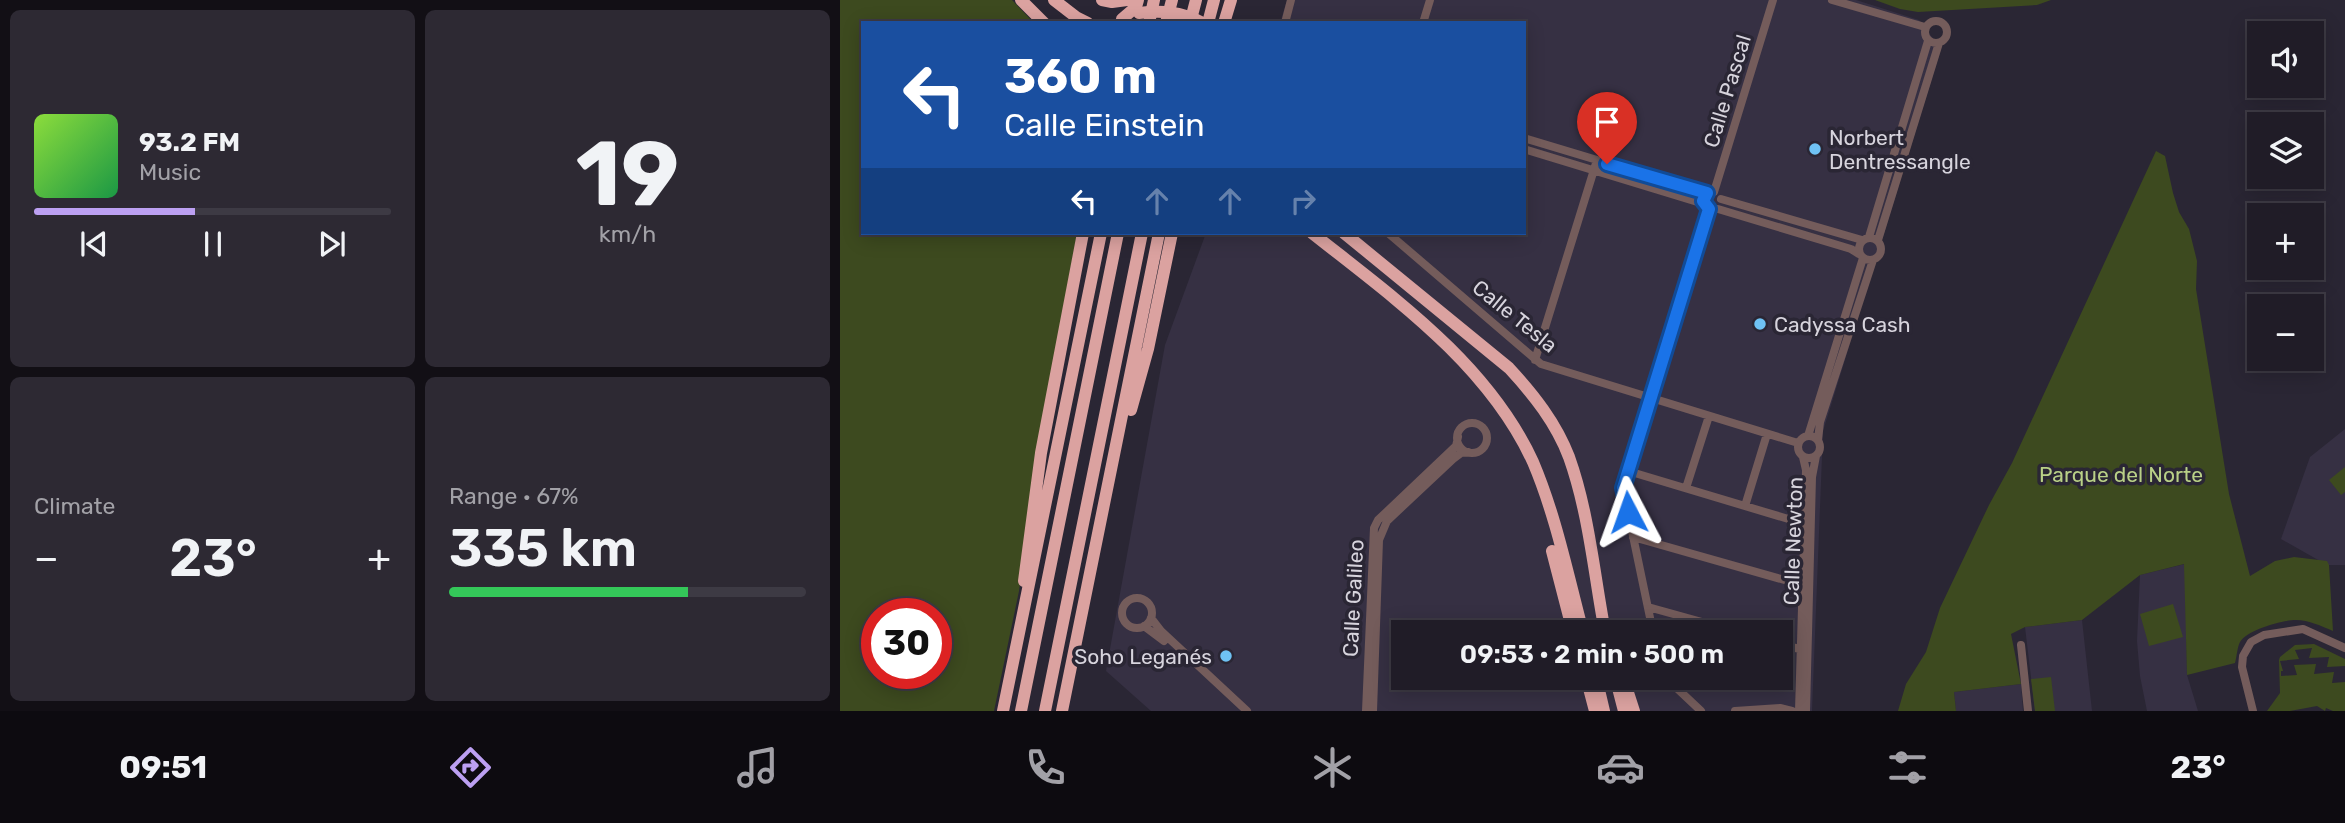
<!DOCTYPE html>
<html lang="en">
<head>
<meta charset="utf-8">
<style>
	:root { --surface:#201c27; --page:#2d2933; --text:#f1f3f6; --muted:#a2a1a7; --line:#3d3a44; --accent:#bca0f2 }
	body { margin:0; font-family:Rubik,sans-serif; background:var(--page); color:var(--text); height:100vh; display:flex; flex-direction:column; font-size:26px; white-space:nowrap }
	* { box-sizing:border-box; margin:0 }
	p { font-size:23px; color:var(--muted) }
	.icon { flex:none; width:38px; height:38px; fill:none; stroke:currentColor; stroke-width:2; stroke-linecap:round; stroke-linejoin:round }
	.map { position:relative; flex:1; overflow:hidden }
	.panel { display:flex; flex-direction:column; gap:10px; padding:10px; background:#120f15; width:840px }
	.panel>* { flex:none }
	.top-card { position:absolute; left:21px; top:21px; width:665px; height:214px; border-radius:0px; box-shadow:0 4px 18px #0003,0 0 0 2px var(--line); background:#1a4fa0; color:#fff; overflow:hidden }
	.buttons { position:absolute; left:1407px; top:21px; display:grid; gap:14px }
	.buttons a { display:grid; place-items:center; width:77px; height:77px; border-radius:0px; background:var(--surface); box-shadow:0 4px 18px #0003,0 0 0 2px var(--line); font-size:35px }
	.speed { position:absolute; left:21px; top:598px; display:flex; gap:14px; font-size:35px; font-weight:700; text-align:center }
	.speed>* { display:grid; place-content:center; width:91px; height:91px; border-radius:50%; background:var(--surface); box-shadow:0 4px 18px #0003,0 0 0 2px var(--line); line-height:1 }
	.speed .limit { border:10px solid #d22; background:#fff; color:#111 }
	.pin { position:absolute; display:grid; place-items:center; width:60px; height:60px; color:#fff; margin:-72px -30px; border-radius:50% 50% 50% 0; rotate:-45deg; box-shadow:0 0 7px #0007 }
	.pin .icon { rotate:45deg }
	.me { position:absolute; width:77px; margin:-38px; rotate:356deg; stroke-linejoin:round; filter:drop-shadow(0 0 5px #0008) }
	.turn { display:flex; align-items:center; gap:24px; height:147px; padding:0 28px; font-size:32px }
	.turn .icon { width:91px; height:91px; stroke-width:2.5 }
	.turn b { display:block; font-size:49px; line-height:60px }
	.lanes { display:flex; align-items:center; height:66px; padding:0 28px; background:#0003; justify-content:center; gap:35px; direction:ltr }
	.lanes .off { opacity:.35 }
	.big { font-size:52px; font-weight:600; line-height:1.1 }
	.panel .tile { flex:1; display:flex; flex-direction:column; justify-content:center; gap:10px; min-width:0; padding:0 24px; border-radius:10px; background:var(--page) }
	.panel .dial { align-items:center; gap:0 }
	.dial b { font-size:91px; line-height:1 }
	.song { display:flex; align-items:center; gap:21px }
	.cover { width:84px; height:84px; border-radius:10px; background:linear-gradient(135deg,hsl(90 70% 55%),hsl(140 70% 35%)) }
	.played { height:7px; border-radius:4px; background:linear-gradient(90deg,var(--accent) 45%,var(--line) 45%) }
	.keys { display:flex; justify-content:space-around; direction:ltr }
	.heat { display:flex; justify-content:space-between; align-items:center; font-size:38px; direction:ltr }
	.charge { height:10px; border-radius:5px; background:linear-gradient(90deg,#34c759 67%,var(--line) 0) }
	.panel .tiles { flex:1; display:grid; gap:10px; grid-template-columns:repeat(2,1fr) }
	.trip { position:absolute; left:551px; top:620px; width:402px; height:70px; border-radius:0px; background:var(--surface); box-shadow:0 4px 18px #0003,0 0 0 2px var(--line); font-weight:600; line-height:70px; text-align:center }
	.tabs { display:flex; height:112px; justify-content:space-around; align-items:center; background:#0d0b10; color:var(--muted) }
	.tabs .icon { width:49px; height:49px }
	.tabs .selected { color:var(--accent) }
	.tabs b { font-size:32px; color:var(--text) }
	main { display:flex; flex:1; min-height:0 }
	.map>svg:first-child { display:block }
	.built { fill:#363043; fill-rule:evenodd }
	.green { fill:#3d4a1f; fill-rule:evenodd }
	.lines { fill:none; stroke-linecap:round; stroke-linejoin:round }
	.minor { stroke:#745c5b; stroke-width:8 }
	.highway { stroke:#dba2a0; stroke-width:12 }
	.highway-bridge { stroke:#dba2a0; stroke-width:12 }
	.route-casing { stroke:#114b97; stroke-width:18 }
	.route { stroke:#1a73e8; stroke-width:12 }
	.poi-dot { fill:#6fc2f4; stroke:#2a2634; stroke-width:2.5 }
	.labels { text-anchor:middle; dominant-baseline:central; stroke-width:7; stroke-linejoin:round; paint-order:stroke }
	.street-label { font-size:21px; fill:#d7d4dd; stroke:#2a2634 }
	.poi-label { font-size:21px; fill:#d7d4dd; stroke:#2a2634; text-anchor:start }
	.park-label { font-size:21px; fill:#b9d087; stroke:#2a2634 }
</style>
</head>
<body>
<main>
<section class="panel">
<div class="tiles">
<div class="tile">
<div class="song"><i class="cover"></i><div><b>93.2 FM</b><p>Music</p></div></div>
<div class="played"></div>
<div class="keys"><svg class="icon" aria-label="previous" viewBox="0 0 24 24"><path d="M18 5L8 12l10 7zM5 5v14"/></svg><svg class="icon" aria-label="pause" viewBox="0 0 24 24"><path d="M8 5v14M16 5v14"/></svg><svg class="icon" aria-label="next" viewBox="0 0 24 24"><path d="M6 5l10 7-10 7zM19 5v14"/></svg></div>
</div>
<div class="tile dial"><b>19</b><p>km/h</p></div>
<div class="tile"><p>Climate</p>
<div class="heat"><a>−</a><b class="big">23°</b><a>+</a></div>
</div>
<div class="tile"><p>Range · 67%</p><b class="big">335 km</b><div class="charge"></div></div>
</div>
</section>
<div class="map">
<svg width="1505" height="711" viewBox="0 0 1505 711">
	<rect width="100%" height="100%" fill="#2a2634"/>
	<path class="built" d="M447,0H1016L1079,20L1101,49L983,431L972,711H311L266,671L325,345L366,233H684V23H440ZM564,632H942V677H564Z
		M1505,429V565H1487L1441,539L1470,457Z
		M1345,564L1347,675L1358,711H1307L1300,676L1297,641L1300,575Z
		M1242,620L1252,711H1195L1185,627Z
		M1181,684L1183,711H1116L1114,692Z"/>
	<path class="green" d="M0,0H172L194,23H23V233H237L201,430L179,591L154,711H0ZM37,614H96V674H37Z
		M1035,0H1211L1197,5L1078,12L1060,9Z
		M1316,151L1325,156L1333,193L1339,212L1349,229L1357,261L1356,289L1389,494L1410,576L1435,561L1454,557L1487,561L1489,565L1493,631C1481,626 1469,620 1456,620C1442,620 1407,630 1400,642C1397,648 1397,656 1395,663L1347,675L1344,564L1300,575L1242,620L1185,627L1171,634L1181,684L1114,692L1116,711H1058L1066,684L1086,652L1100,608L1149,505L1172,463Z
		M1505,467V492L1501,495L1489,480Z
		M1333,604L1343,637L1309,646L1300,614Z
		M1474,644L1505,659V666L1487,667L1489,657L1469,658L1472,648L1455,650L1459,659L1440,661L1443,671H1441V676L1457,675L1454,665L1476,664L1474,674L1494,672L1492,683L1505,682V711H1493L1486,708L1485,711L1477,706L1450,711H1427L1440,693L1439,660L1440,657L1455,645Z
		M1211,677L1215,711H1195L1191,679Z"/>
	<g class="lines">
		<path class="minor" d="M992,0L1085,27
			M1085 32a11 11 0 1 1 22 0a11 11 0 1 1-22 0Z
			M445,23L451,0
			M583,23L590,0
			M684,138L867,193
			M684,149L864,204
			M874,192L933,0
			M881,199L1022,240
			M878,209L1011,249L1019,254
			M548,233L701,364L958,443
			M1029,237L1088,41
			M1019 249a11 11 0 1 1 22 0a11 11 0 1 1-22 0Z
			M1038,240L1099,43
			M695,360L757,160
			M617 438a15 15 0 1 1 30 0a15 15 0 1 1-30 0Z
			M958 447a11 11 0 1 1 22 0a11 11 0 1 1-22 0Z
			M968,436L1023,258
			M978,440L980,422L1033,260
			M788,471L955,521H964
			M846,488L869,416
			M905,506L927,434
			M793,537L962,585
			M282 613a15 15 0 1 1 30 0a15 15 0 1 1-30 0Z
			M808,607L898,632
			M311,618L321,631L407,711
			M304,626L324,641
			M813,632L783,488L868,210
			M942,645L960,649
			M1181,645L1188,711
			M825,677L861,711
			M526,711L534,528L538,520L616,446L618,437
			M533,711L539,540L547,521L613,459L621,453L628,452
			M895,711L940,708L952,711
			M959,711L966,470L963,457
			M966,711L972,477L976,456
			M1413,711L1402,667L1403,656L1411,642L1424,635L1463,629L1505,648"/>
		<path class="highway" d="M181,0L204,23
			M214,0L236,17L248,23
			M262,0L272,2L287,0
			M282,19L296,7L298,0
			M309,23L314,0
			M326,23L332,0
			M350,23L356,0
			M368,23L374,0
			M384,23L391,0
			M472,233C554,298 648,364 693,462C716,516 728,576 743,632
			M504,233L669,368C694,395 716,423 729,457C749,513 754,574 765,632
			M291,410L308,349L332,233
			M712,551L733,632
			M184,581L201,453L243,233
			M746,677L755,711
			M756,677L764,711
			M783,677L794,711
			M778,688L784,711
			M163,711L261,233
			M181,711L278,233
			M205,711L302,233
			M222,711L319,233"/>
		<path class="highway-bridge" d="M299,13C323,10 341,12 363,23"/>
	</g>
	<g class="lines">
		<g class="route-casing">
			<path id="route" d="M767,164L867,193L863,201L869,209L783,488L788,512"/>
		</g>
		<use href="#route" class="route"/>
	</g>
	<g class="poi-dot">
		<circle cx="975" cy="149" r="7"/>
		<circle cx="920" cy="324" r="7"/>
		<circle cx="386" cy="656" r="7"/>
	</g>
	<g class="labels">
		<g class="street-label">
			<text transform="translate(887 91) rotate(-73)">Calle Pascal</text>
			<text transform="translate(675 316) rotate(39)">Calle Tesla</text>
			<text transform="translate(953 541) rotate(-88)">Calle Newton</text>
			<text transform="translate(513 598) rotate(-87)">Calle Galileo</text>
		</g>
		<g class="poi-label">
			<text x="989" y="137">Norbert<tspan x="989" dy="24">Dentressangle</tspan></text>
			<text x="934" y="324">Cadyssa Cash</text>
			<text x="372" y="656" text-anchor="end">Soho Leganés</text>
		</g>
		<g class="park-label">
			<text x="1281" y="474">Parque del Norte</text>
		</g>
	</g>
</svg>
<div class="buttons">
<a><svg class="icon" aria-label="sound" viewBox="0 0 24 24"><path d="M4 9h4l5-4v14l-5-4H4zM17 9q2 3 0 6"/></svg></a>
<a><svg class="icon" aria-label="layers" viewBox="0 0 24 24"><path d="M12 4l9 5-9 5-9-5zM3 14l9 5 9-5"/></svg></a>
<a>+</a>
<a>−</a>
</div>
<div class="speed"><div class="limit">30</div></div>
<div class="pin" style="left:767px;top:164px;background:#d93025"><svg class="icon" aria-label="arrive" viewBox="0 0 24 24"><path d="M6 21V4h12l-3 4 3 4H6"/></svg></div>
<svg class="me" style="left:788px;top:512px" viewBox="-20 -20 40 40"><path d="M0-17L14 15 0 8-14 15z" fill="#1a73e8" stroke="#fff" stroke-width="4"/></svg>
<div class="trip">09:53 · 2 min · 500 m</div>
<div class="top-card">
<div class="turn"><svg class="icon" aria-label="left" viewBox="0 0 24 24"><path d="M17 20v-9H6M10 6l-5 5 5 5"/></svg><div><b>360 m</b>Calle Einstein</div></div>
<div class="lanes"><svg class="icon" aria-label="left" viewBox="0 0 24 24"><path d="M17 20v-9H6M10 6l-5 5 5 5"/></svg><svg class="icon off" aria-label="ahead" viewBox="0 0 24 24"><path d="M12 20V5M6 11l6-6 6 6"/></svg><svg class="icon off" aria-label="ahead" viewBox="0 0 24 24"><path d="M12 20V5M6 11l6-6 6 6"/></svg><svg class="icon off" aria-label="right" viewBox="0 0 24 24"><path d="M7 20v-9h11M14 6l5 5-5 5"/></svg></div>
</div>
</div>
</main>
<nav class="tabs">
<b>09:51</b>
<svg class="icon selected" aria-label="directions" viewBox="0 0 24 24"><path d="M12 3l9 9-9 9-9-9zM9 14v-3h6M13 9l2 2-2 2"/></svg>
<svg class="icon" aria-label="music" viewBox="0 0 24 24"><path d="M9 18V5l10-2v13"/><circle cx="6" cy="18" r="3"/><circle cx="16" cy="16" r="3"/></svg>
<svg class="icon" aria-label="phone" viewBox="0 0 24 24"><path d="M5 4h4l2 5-3 2q2 4 5 5l2-3 5 2v4C11 20 4 13 5 4z"/></svg>
<svg class="icon" aria-label="climate" viewBox="0 0 24 24"><path d="M12 3v18M4 7l16 10M4 17L20 7"/></svg>
<svg class="icon" aria-label="car" viewBox="0 0 24 24"><path d="M5 17H2v-5l4-1 3-4h7l3 4 3 1v5h-3M9 17h6M6 11h13"/><circle cx="7" cy="17" r="2"/><circle cx="17" cy="17" r="2"/></svg>
<svg class="icon" aria-label="filters" viewBox="0 0 24 24"><path d="M4 7h16M4 17h16"/><circle cx="9" cy="7" r="2"/><circle cx="15" cy="17" r="2"/></svg>
<b>23°</b>
</nav>
</body>
</html>
